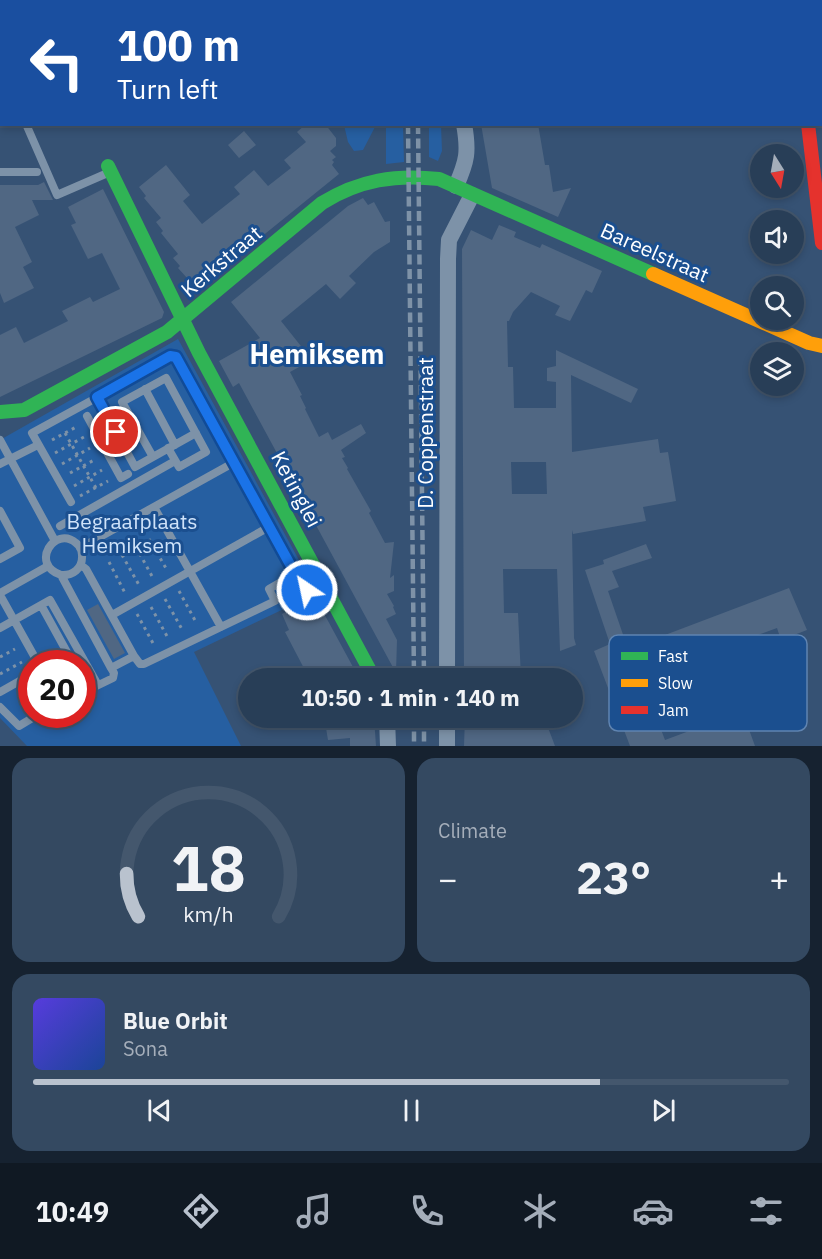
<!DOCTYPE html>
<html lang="en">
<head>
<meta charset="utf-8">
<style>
	:root { --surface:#283e57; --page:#344961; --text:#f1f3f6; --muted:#a5aeba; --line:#44576d; --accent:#b9c2ce }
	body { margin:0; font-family:"IBM Plex Sans",sans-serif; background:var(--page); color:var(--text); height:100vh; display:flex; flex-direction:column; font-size:22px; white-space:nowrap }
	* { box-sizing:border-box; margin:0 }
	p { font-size:20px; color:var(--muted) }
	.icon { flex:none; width:33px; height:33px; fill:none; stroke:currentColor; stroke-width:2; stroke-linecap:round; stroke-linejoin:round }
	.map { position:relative; height:746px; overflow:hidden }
	.sheet { display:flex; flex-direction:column; gap:12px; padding:12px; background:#162230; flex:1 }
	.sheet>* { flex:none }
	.guide { position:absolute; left:0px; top:0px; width:822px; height:126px; box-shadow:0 3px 9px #0003,0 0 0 2px var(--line); background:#1a4fa0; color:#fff; overflow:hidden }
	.needle { width:39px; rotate:169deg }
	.fabs { position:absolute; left:750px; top:144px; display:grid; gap:12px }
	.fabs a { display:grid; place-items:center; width:54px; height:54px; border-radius:50%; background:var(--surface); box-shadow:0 3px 9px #0003,0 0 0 2px var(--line); font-size:30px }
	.speed { position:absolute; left:18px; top:650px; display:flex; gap:12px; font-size:30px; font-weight:700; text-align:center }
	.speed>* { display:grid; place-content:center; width:78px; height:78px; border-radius:50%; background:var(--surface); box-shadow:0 3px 9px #0003,0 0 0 2px var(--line); line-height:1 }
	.speed .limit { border:9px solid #d22; background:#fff; color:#111 }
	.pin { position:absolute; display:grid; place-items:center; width:51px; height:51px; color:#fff; margin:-26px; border:3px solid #fff; border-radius:50%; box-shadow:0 2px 6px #0007 }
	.me { position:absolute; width:66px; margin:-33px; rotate:326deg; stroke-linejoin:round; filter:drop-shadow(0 0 4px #0008) }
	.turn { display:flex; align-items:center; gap:21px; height:126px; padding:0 18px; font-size:27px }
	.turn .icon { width:78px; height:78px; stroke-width:2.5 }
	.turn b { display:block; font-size:42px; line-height:51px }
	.big { font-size:45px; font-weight:800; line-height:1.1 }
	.sheet .card { flex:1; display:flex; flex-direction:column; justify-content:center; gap:9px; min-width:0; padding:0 21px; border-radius:18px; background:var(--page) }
	.sheet .dial { align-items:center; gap:0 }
	.dial svg { height:156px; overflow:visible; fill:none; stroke:var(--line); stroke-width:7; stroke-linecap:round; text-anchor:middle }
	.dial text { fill:var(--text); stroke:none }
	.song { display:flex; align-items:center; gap:18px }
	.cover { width:72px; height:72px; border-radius:9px; background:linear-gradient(135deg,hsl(250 70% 55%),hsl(220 70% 35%)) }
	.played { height:6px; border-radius:3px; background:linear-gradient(90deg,var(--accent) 75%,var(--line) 75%) }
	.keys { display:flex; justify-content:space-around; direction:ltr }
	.heat { display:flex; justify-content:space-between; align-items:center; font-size:33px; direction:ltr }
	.sheet .tiles { flex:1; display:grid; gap:12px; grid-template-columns:1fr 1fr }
	.card:last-child { grid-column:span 2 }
	.trip { position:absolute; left:238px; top:668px; width:345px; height:60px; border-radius:30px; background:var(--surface); box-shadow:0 3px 9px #0003,0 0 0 2px var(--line); font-weight:800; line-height:60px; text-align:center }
	.menu { display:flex; height:96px; justify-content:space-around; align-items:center; background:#101923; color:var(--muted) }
	.menu .icon { width:42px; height:42px }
	.menu .selected { color:var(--accent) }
	.menu b { font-size:27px; color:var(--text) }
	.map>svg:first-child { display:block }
	.green { fill:#265fa1; fill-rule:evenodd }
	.building { fill:#506783; fill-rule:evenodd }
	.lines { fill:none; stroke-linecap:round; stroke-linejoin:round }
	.path { stroke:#7d92a8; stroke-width:3; stroke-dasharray:3 4.5; stroke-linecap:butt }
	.lane { stroke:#7d92a8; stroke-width:8 }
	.street { stroke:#7d92a8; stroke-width:16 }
	.fast { stroke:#30b455; stroke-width:14 }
	.slow { stroke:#ff9f0a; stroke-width:14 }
	.jam { stroke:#e5322d; stroke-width:14 }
	.rail { stroke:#7e92a7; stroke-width:4.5; stroke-dasharray:10 4.5; stroke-linecap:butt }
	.route-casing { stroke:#114b97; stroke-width:15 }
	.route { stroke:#1a73e8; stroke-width:10 }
	.labels { text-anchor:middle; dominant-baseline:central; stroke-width:6; stroke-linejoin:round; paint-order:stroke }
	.street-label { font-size:21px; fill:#fff; stroke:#1b4f8f }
	.park-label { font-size:21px; fill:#cfe3fa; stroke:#1b4f8f }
	.district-label { font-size:27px; font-weight:bold; fill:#fff; stroke:#1b4f8f }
	.key { fill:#1b4f8f; stroke:#5f84b1; stroke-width:1.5 }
	.key-label { font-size:16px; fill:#fff }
</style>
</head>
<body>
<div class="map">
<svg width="822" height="746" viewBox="0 0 822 746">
	<rect width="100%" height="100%" fill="#365274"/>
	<path class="green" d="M0,0H308V1L2,2L1,39Z
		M344,125H376L363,150L354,151L348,142Z
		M386,125H403L404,162L386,164Z
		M429,125H441L442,151L438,161L429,157Z
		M178,339L317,593L194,652L241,746H27L0,718V440ZM32,663H82V714H32Z"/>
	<path class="building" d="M306,124H325L336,138V146L330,151L336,157L332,160L334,162L332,165L339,174L197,289L178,268L180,266L173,258L178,254L161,233L163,231L156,222L161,218L144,198L146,196L139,187L166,165L190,195L183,201L202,224L240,194L234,187L254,170L268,186L291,168L284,160L306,142L297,132Z
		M481,124H538L545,165H549L553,192L571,188L558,217L492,188Z
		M244,131L256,145L239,158L228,145Z
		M44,182L53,200H32L39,215L15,227L32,262L23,267L34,288L4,303L0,293V185H38Z
		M103,189L164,312L162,318L0,397V335L16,327L24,343L68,321L62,311L90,297L93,302L120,289L102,253L88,259L71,225L76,223L68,207Z
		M363,198L368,205L374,202L385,222L390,221V242L374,252L349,276L356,283L340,299L326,284L281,321L312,360L290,372L302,395L300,396L306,408L305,409L319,437L328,432L332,440L361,424L366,433L341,450L345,457L342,458L348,468L347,469L371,511L369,513L385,543L394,542L390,578L394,575V591L387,594L394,606L393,607L396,614L386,619L397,640L396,673L239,383L233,387L219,361L260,338L231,302L348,206Z
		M499,225L516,232L514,237L540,248L542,244L602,271L592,293L586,290L570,321L555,315L560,306L531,292L513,312L509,321H507L508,367H513L514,408H556V382L547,381V368L556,366V350L638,389L631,403L571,375L572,452L658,439L660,453L668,452L676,501L643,507L646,521L573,534L572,530L574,638L576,645L560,651L557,569H503L504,613H518L521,678H464L462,249L471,230L492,240ZM511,462H546L547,494H512Z
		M646,544L652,558L612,571L619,587L608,591L628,649L789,588L807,630L781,640L777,628L641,677L665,740L724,718L712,687L731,680L755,746H630L594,651L610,644L585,570L604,564L603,560Z
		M315,597L359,678H309L285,632L289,630L282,614Z
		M98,604L125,653L114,659L87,610Z
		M344,717H374L376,746H350V738L328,740L325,722L345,719Z
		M465,717H544L555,746H464Z"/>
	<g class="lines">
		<path class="path" d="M336,2V0
			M65,433L96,488
			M52,440L78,426
			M55,453L84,437
			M62,464L90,448
			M70,473L96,459
			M74,486L102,470
			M80,496L108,481
			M149,539L167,570
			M136,547L153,578
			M122,555L139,585
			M109,562L125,593
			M179,591L197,624
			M165,599L183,631
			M151,607L168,638
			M137,614L154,645
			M0,657L15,649
			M0,674L22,662"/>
		<path class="lane" d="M0,63L2,66
			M26,124L57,195L110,172
			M0,172H37
			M145,389L175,445
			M97,397L135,467L196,433
			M87,416L121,478L128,474
			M0,440L55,541
			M153,457L122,402L166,378L206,452L179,467L168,448
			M0,464L38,445
			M71,502L32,433L173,356L176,357L303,588L307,590
			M154,507L221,627
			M0,511L20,548L0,559
			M60,526L175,461
			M80,548L233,463
			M61,575C72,576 83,569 82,555C82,551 80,546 76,543C55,525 29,564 61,575L111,668L134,656L86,569L81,565
			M0,593L48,566
			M0,595L38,663
			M41,605L68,654L52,663
			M112,615L269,527
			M0,628L50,600L98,685
			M134,656L140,664H144L275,601L269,589L295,574
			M0,692L32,674
			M82,693L113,678L114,673L111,668
			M0,707L19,726L39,714"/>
		<path class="street" d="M444,0V2
			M456,186C467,161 469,152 464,124
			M447,678L448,259L449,240L472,195
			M387,717L388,746
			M447,746V717"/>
		<path class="fast" d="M108,166L199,353L374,678
			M0,412L24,410L167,332L322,203C359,180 396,174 439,179L653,274"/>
		<path class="slow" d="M653,274L809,343L822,346"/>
		<path class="jam" d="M792,0V2
			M808,124L822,243"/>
		<path class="rail" d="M407,0V2
			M417,0V2
			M408,124L414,678
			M418,124L424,678
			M414,717V746
			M424,717V746"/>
	</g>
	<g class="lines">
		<g class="route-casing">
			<path id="route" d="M116,432L97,397L170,356L176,357L303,588L307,590"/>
		</g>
		<use href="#route" class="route"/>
	</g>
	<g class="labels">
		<g class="street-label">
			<text transform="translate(655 252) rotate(24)">Bareelstraat</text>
			<text transform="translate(221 261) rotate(-40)">Kerkstraat</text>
			<text transform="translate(425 433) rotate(-90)">D. Coppenstraat</text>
			<text transform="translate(297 489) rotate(62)">Ketinglei</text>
		</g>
		<g class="park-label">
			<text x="132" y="521">Begraafplaats<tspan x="132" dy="24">Hemiksem</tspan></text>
		</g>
		<g class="district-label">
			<text x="317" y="353">Hemiksem</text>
		</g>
	</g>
	<rect x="609" y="635" width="198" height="96" rx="9" class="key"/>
	<rect x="621" y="652" width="27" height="8" fill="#30b455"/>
	<rect x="621" y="679" width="27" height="8" fill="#ff9f0a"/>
	<rect x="621" y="706" width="27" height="8" fill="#e5322d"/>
	<g class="key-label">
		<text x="658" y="662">Fast</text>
		<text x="658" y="689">Slow</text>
		<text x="658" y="716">Jam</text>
	</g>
</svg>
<div class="fabs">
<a><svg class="needle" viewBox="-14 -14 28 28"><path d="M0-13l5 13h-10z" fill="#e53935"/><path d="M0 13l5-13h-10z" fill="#a5aeba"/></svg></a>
<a><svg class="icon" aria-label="sound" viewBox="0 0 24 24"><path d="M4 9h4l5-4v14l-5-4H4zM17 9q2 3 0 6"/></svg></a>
<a><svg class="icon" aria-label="search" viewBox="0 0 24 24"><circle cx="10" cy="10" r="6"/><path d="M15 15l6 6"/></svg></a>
<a><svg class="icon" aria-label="layers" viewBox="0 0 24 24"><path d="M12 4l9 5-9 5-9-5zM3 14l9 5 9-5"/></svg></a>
</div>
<div class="speed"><div class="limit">20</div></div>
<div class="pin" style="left:116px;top:432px;background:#d93025"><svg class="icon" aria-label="arrive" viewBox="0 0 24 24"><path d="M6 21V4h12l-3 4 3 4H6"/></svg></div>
<svg class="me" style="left:307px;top:590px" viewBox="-20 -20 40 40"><circle r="17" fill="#1a73e8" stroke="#fff" stroke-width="3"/><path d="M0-11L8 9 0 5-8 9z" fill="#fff"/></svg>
<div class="trip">10:50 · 1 min · 140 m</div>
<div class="guide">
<div class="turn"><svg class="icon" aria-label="left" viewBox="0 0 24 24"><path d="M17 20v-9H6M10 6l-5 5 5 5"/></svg><div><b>100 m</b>Turn left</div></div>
</div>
</div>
<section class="sheet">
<div class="tiles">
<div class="card dial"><svg viewBox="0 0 100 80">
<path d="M14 69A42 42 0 1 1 86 69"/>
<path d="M14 69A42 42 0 0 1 8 47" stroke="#b9c2ce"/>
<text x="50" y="56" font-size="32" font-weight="700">18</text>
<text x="50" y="72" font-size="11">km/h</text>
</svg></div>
<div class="card"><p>Climate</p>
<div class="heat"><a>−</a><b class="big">23°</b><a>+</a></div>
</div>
<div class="card">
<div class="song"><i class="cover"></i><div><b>Blue Orbit</b><p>Sona</p></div></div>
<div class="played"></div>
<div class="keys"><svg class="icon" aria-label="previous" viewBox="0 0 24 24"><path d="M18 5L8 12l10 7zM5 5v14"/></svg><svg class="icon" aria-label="pause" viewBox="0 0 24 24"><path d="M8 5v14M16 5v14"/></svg><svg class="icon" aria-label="next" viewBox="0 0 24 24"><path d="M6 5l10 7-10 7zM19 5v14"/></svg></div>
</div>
</div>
</section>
<nav class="menu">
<b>10:49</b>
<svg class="icon selected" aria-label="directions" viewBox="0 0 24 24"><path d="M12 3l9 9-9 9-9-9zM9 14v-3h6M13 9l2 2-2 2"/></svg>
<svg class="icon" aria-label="music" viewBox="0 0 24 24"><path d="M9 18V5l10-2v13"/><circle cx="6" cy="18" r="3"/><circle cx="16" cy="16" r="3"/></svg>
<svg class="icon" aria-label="phone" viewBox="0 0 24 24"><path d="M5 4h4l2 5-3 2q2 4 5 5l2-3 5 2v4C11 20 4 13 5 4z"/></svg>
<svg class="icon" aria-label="climate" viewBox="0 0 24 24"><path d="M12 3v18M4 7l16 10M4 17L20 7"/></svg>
<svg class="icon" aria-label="car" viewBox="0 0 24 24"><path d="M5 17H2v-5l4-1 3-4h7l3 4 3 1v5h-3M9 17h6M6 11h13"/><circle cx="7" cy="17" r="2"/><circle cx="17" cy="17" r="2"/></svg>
<svg class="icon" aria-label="filters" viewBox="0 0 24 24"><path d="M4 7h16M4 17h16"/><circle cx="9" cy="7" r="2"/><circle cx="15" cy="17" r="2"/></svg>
</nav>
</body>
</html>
